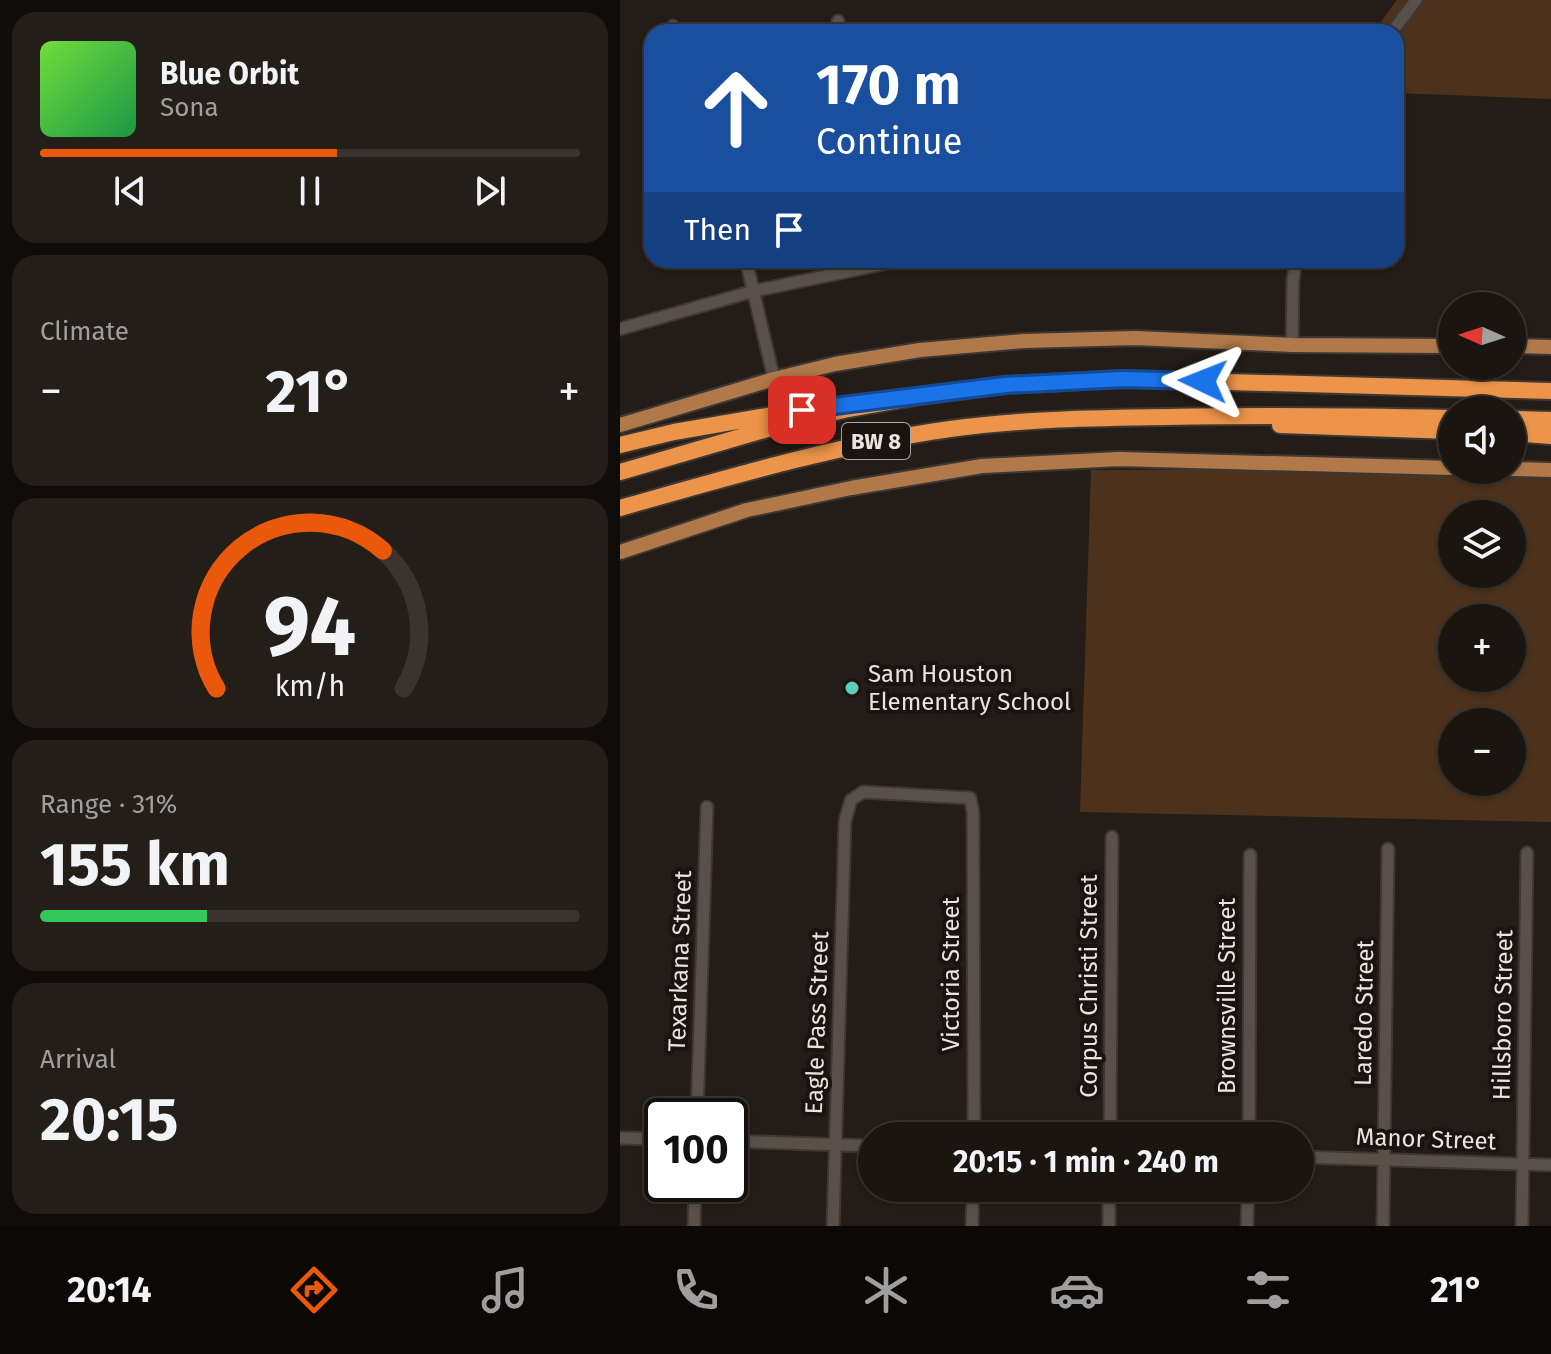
<!DOCTYPE html>
<html lang="en">
<head>
<meta charset="utf-8">
<style>
	:root { --surface:#1b1510; --page:#241e19; --text:#f1f3f6; --muted:#a09f9f; --line:#393430; --accent:#ea580c }
	body { margin:0; font-family:"Fira Sans",sans-serif; background:var(--page); color:var(--text); height:100vh; display:flex; flex-direction:column; font-size:30px; white-space:nowrap }
	* { box-sizing:border-box; margin:0 }
	p { font-size:26px; color:var(--muted) }
	.icon { flex:none; width:44px; height:44px; fill:none; stroke:currentColor; stroke-width:2; stroke-linecap:round; stroke-linejoin:round }
	.map { position:relative; flex:1; overflow:hidden }
	.details { display:flex; flex-direction:column; gap:12px; padding:12px; background:#0f0c09; width:620px }
	.details>* { flex:none }
	.guide { position:absolute; left:24px; top:24px; width:760px; height:244px; border-radius:24px; box-shadow:0 2px 6px #0004,0 0 0 2px var(--line); background:#1a4fa0; color:#fff; overflow:hidden }
	.needle { width:52px; rotate:273deg }
	.tools { position:absolute; left:818px; top:292px; display:grid; gap:16px }
	.tools a { display:grid; place-items:center; width:88px; height:88px; border-radius:50%; background:var(--surface); box-shadow:0 2px 6px #0004,0 0 0 2px var(--line); font-size:40px }
	.speed { position:absolute; left:24px; top:1098px; display:flex; gap:16px; font-size:40px; font-weight:700; text-align:center }
	.speed>* { display:grid; place-content:center; width:104px; height:104px; border-radius:50%; background:var(--surface); box-shadow:0 2px 6px #0004,0 0 0 2px var(--line); line-height:1 }
	.speed .limit { border:4px solid #111; border-radius:12px; background:#fff; color:#111 }
	.pin { position:absolute; display:grid; place-items:center; width:68px; height:68px; color:#fff; margin:-34px; border-radius:16px; box-shadow:0 4px 12px #0006 }
	.me { position:absolute; width:88px; margin:-44px; rotate:272deg; stroke-linejoin:round; filter:drop-shadow(0 0 6px #0008) }
	.turn { display:flex; align-items:center; gap:28px; height:168px; padding:0 40px; font-size:36px }
	.turn .icon { width:104px; height:104px; stroke-width:2.5 }
	.turn b { display:block; font-size:56px; line-height:68px }
	.then { display:flex; align-items:center; height:76px; padding:0 40px; background:#0003; gap:16px; font-size:30px }
	.big { font-size:60px; font-weight:700; line-height:1.1 }
	.details .tile { flex:1; display:flex; flex-direction:column; justify-content:center; gap:12px; min-width:0; padding:0 28px; border-radius:24px; background:var(--page) }
	.details .dial { align-items:center; gap:0 }
	.dial svg { height:208px; overflow:visible; fill:none; stroke:var(--line); stroke-width:7; stroke-linecap:round; text-anchor:middle }
	.dial text { fill:var(--text); stroke:none }
	.song { display:flex; align-items:center; gap:24px }
	.cover { width:96px; height:96px; border-radius:12px; background:linear-gradient(135deg,hsl(100 70% 55%),hsl(140 70% 35%)) }
	.played { height:8px; border-radius:4px; background:linear-gradient(90deg,var(--accent) 55%,var(--line) 55%) }
	.keys { display:flex; justify-content:space-around; direction:ltr }
	.heat { display:flex; justify-content:space-between; align-items:center; font-size:44px; direction:ltr }
	.charge { height:12px; border-radius:6px; background:linear-gradient(90deg,#34c759 31%,var(--line) 0) }
	.trip { position:absolute; left:238px; top:1122px; width:456px; height:80px; border-radius:40px; background:var(--surface); box-shadow:0 2px 6px #0004,0 0 0 2px var(--line); font-weight:700; line-height:80px; text-align:center }
	.tabs { display:flex; height:128px; justify-content:space-around; align-items:center; background:#0b0806; color:var(--muted) }
	.tabs .icon { width:56px; height:56px }
	.tabs .active { color:var(--accent) }
	.tabs b { font-size:36px; color:var(--text) }
	main { display:flex; flex:1; min-height:0 }
	.map>svg:first-child { display:block }
	.green { fill:#4c321d; fill-rule:evenodd }
	.lines { fill:none; stroke-linecap:round; stroke-linejoin:round }
	.minor-casing { stroke:#3e3834; stroke-width:15 }
	.major-casing { stroke:#3e3834; stroke-width:18 }
	.highway-casing { stroke:#3e3834; stroke-width:20 }
	.minor { stroke:#595049; stroke-width:11 }
	.major { stroke:#b17949; stroke-width:14 }
	.highway { stroke:#ec9449; stroke-width:16 }
	.route-casing { stroke:#114b97; stroke-width:20 }
	.route { stroke:#1a73e8; stroke-width:14 }
	.poi-dot { fill:#5dceb9; stroke:#1b130d; stroke-width:3 }
	.labels { text-anchor:middle; dominant-baseline:central; stroke-width:8; stroke-linejoin:round; paint-order:stroke }
	.shield { fill:#1b130d; stroke:#aca5a1; stroke-width:2 }
	.shield-label { font-size:22px; font-weight:bold; fill:#eae4e0 }
	.poi-label { font-size:24px; fill:#eae4e0; stroke:#1b130d; text-anchor:start }
	.street-label { font-size:24px; fill:#eae4e0; stroke:#1b130d }
</style>
</head>
<body>
<main>
<section class="details">
<div class="tile">
<div class="song"><i class="cover"></i><div><b>Blue Orbit</b><p>Sona</p></div></div>
<div class="played"></div>
<div class="keys"><svg class="icon" aria-label="previous" viewBox="0 0 24 24"><path d="M18 5L8 12l10 7zM5 5v14"/></svg><svg class="icon" aria-label="pause" viewBox="0 0 24 24"><path d="M8 5v14M16 5v14"/></svg><svg class="icon" aria-label="next" viewBox="0 0 24 24"><path d="M6 5l10 7-10 7zM19 5v14"/></svg></div>
</div>
<div class="tile"><p>Climate</p>
<div class="heat"><a>−</a><b class="big">21°</b><a>+</a></div>
</div>
<div class="tile dial"><svg viewBox="0 0 100 80">
<path d="M14 69A42 42 0 1 1 86 69"/>
<path d="M14 69A42 42 0 0 1 78 16" stroke="#ea580c"/>
<text x="50" y="56" font-size="32" font-weight="700">94</text>
<text x="50" y="72" font-size="11">km/h</text>
</svg></div>
<div class="tile"><p>Range · 31%</p><b class="big">155 km</b><div class="charge"></div></div>
<div class="tile"><p>Arrival</p><b class="big">20:15</b></div>
</section>
<div class="map">
<svg width="931" height="1226" viewBox="0 0 931 1226">
	<rect width="100%" height="100%" fill="#241c16"/>
	<path class="green" d="M777,0H931V99L776,93V32H753Z
		M744,469L931,477V822L460,812L471,470ZM832,514H892V574H832ZM832,618H892V678H832ZM832,722H892V782H832Z"/>
	<g class="lines">
		<g class="minor-casing">
			<path id="minor" d="M218,21L221,32
				M53,26L56,32
				M772,32L796,0
				M126,260L154,379
				M0,329L134,291L282,260
				M672,345L673,280L676,260
				M77,1116L87,807
				M490,1136L492,837
				M629,1136L630,855
				M0,1138L42,1139
				M110,1141L252,1146
				M680,1157L931,1165
				M74,1226L75,1184
				M213,1226L225,821L231,800L243,792L350,798L353,812L354,1136
				M352,1226L353,1188
				M489,1226V1188
				M627,1226L628,1188
				M763,1226L768,849
				M902,1226L907,853"/>
		</g>
		<g class="major-casing">
			<path id="major" d="M892,346L931,347
				M0,425L154,379L215,364L300,350L404,341L515,338L672,345L832,346
				M892,469L931,470
				M0,552L127,510L231,488L362,466L499,459L832,468"/>
		</g>
		<g class="highway-casing">
			<path id="highway" d="M892,419L931,420
				M660,425L832,431
				M892,433L931,436
				M0,445L54,432L181,410
				M0,472L161,425L228,409L301,396L385,385L503,379L931,391
				M0,508C109,477 217,445 330,429C402,419 475,418 547,417C642,415 737,416 832,418"/>
		</g>
		<use href="#minor" class="minor"/>
		<use href="#major" class="major"/>
		<use href="#highway" class="highway"/>
	</g>
	<g class="lines">
		<g class="route-casing">
			<path id="route" d="M182,410L385,385L503,379L583,381"/>
		</g>
		<use href="#route" class="route"/>
	</g>
	<circle class="poi-dot" cx="232" cy="688" r="8"/>
	<g class="labels">
		<rect class="shield" x="222" y="423" width="68" height="36" rx="6"/>
		<g class="shield-label">
			<text x="256" y="441">BW 8</text>
		</g>
		<g class="poi-label">
			<text x="248" y="674">Sam Houston<tspan x="248" dy="28">Elementary School</tspan></text>
		</g>
		<g class="street-label">
			<text transform="translate(60 961) rotate(-88)">Texarkana Street</text>
			<text transform="translate(331 974) rotate(-90)">Victoria Street</text>
			<text transform="translate(469 986) rotate(-90)">Corpus Christi Street</text>
			<text transform="translate(607 996) rotate(-90)">Brownsville Street</text>
			<text transform="translate(744 1013) rotate(-89)">Laredo Street</text>
			<text transform="translate(883 1015) rotate(-89)">Hillsboro Street</text>
			<text transform="translate(197 1023) rotate(-88)">Eagle Pass Street</text>
			<text transform="translate(806 1139) rotate(2)">Manor Street</text>
		</g>
	</g>
</svg>
<div class="tools">
<a><svg class="needle" viewBox="-14 -14 28 28"><path d="M0-13l5 13h-10z" fill="#e53935"/><path d="M0 13l5-13h-10z" fill="#a09f9f"/></svg></a>
<a><svg class="icon" aria-label="sound" viewBox="0 0 24 24"><path d="M4 9h4l5-4v14l-5-4H4zM17 9q2 3 0 6"/></svg></a>
<a><svg class="icon" aria-label="layers" viewBox="0 0 24 24"><path d="M12 4l9 5-9 5-9-5zM3 14l9 5 9-5"/></svg></a>
<a>+</a>
<a>−</a>
</div>
<div class="speed"><div class="limit">100</div></div>
<div class="pin" style="left:182px;top:410px;background:#d93025"><svg class="icon" aria-label="arrive" viewBox="0 0 24 24"><path d="M6 21V4h12l-3 4 3 4H6"/></svg></div>
<svg class="me" style="left:583px;top:381px" viewBox="-20 -20 40 40"><path d="M0-17L14 15 0 8-14 15z" fill="#1a73e8" stroke="#fff" stroke-width="4"/></svg>
<div class="trip">20:15 · 1 min · 240 m</div>
<div class="guide">
<div class="turn"><svg class="icon" aria-label="ahead" viewBox="0 0 24 24"><path d="M12 20V5M6 11l6-6 6 6"/></svg><div><b>170 m</b>Continue</div></div>
<div class="then">Then<svg class="icon" aria-label="arrive" viewBox="0 0 24 24"><path d="M6 21V4h12l-3 4 3 4H6"/></svg></div>
</div>
</div>
</main>
<nav class="tabs">
<b>20:14</b>
<svg class="icon active" aria-label="directions" viewBox="0 0 24 24"><path d="M12 3l9 9-9 9-9-9zM9 14v-3h6M13 9l2 2-2 2"/></svg>
<svg class="icon" aria-label="music" viewBox="0 0 24 24"><path d="M9 18V5l10-2v13"/><circle cx="6" cy="18" r="3"/><circle cx="16" cy="16" r="3"/></svg>
<svg class="icon" aria-label="phone" viewBox="0 0 24 24"><path d="M5 4h4l2 5-3 2q2 4 5 5l2-3 5 2v4C11 20 4 13 5 4z"/></svg>
<svg class="icon" aria-label="climate" viewBox="0 0 24 24"><path d="M12 3v18M4 7l16 10M4 17L20 7"/></svg>
<svg class="icon" aria-label="car" viewBox="0 0 24 24"><path d="M5 17H2v-5l4-1 3-4h7l3 4 3 1v5h-3M9 17h6M6 11h13"/><circle cx="7" cy="17" r="2"/><circle cx="17" cy="17" r="2"/></svg>
<svg class="icon" aria-label="filters" viewBox="0 0 24 24"><path d="M4 7h16M4 17h16"/><circle cx="9" cy="7" r="2"/><circle cx="15" cy="17" r="2"/></svg>
<b>21°</b>
</nav>
</body>
</html>
